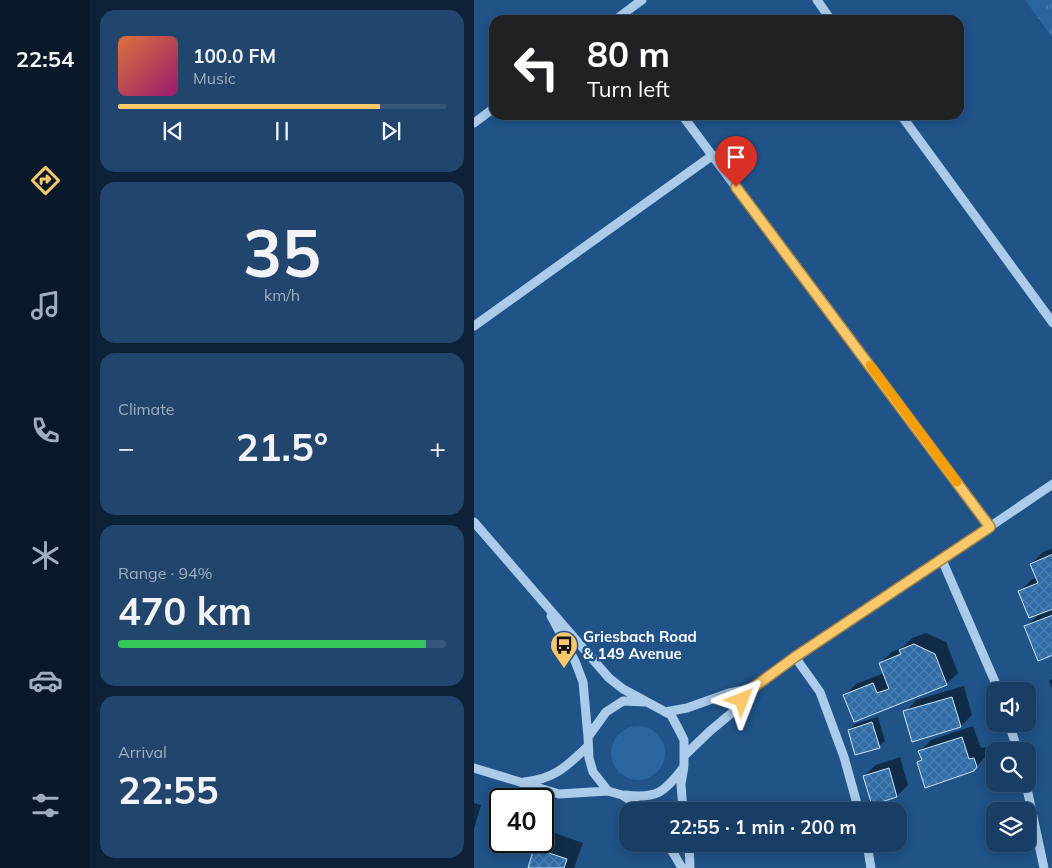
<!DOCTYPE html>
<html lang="en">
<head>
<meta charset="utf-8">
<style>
	:root { --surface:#183e66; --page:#21456c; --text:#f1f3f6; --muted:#9faebf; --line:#36577a; --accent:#f8c86b }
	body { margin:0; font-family:Mulish,sans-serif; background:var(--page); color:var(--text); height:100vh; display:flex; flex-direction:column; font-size:19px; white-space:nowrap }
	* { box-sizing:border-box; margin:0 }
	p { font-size:16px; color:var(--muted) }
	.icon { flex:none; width:28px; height:28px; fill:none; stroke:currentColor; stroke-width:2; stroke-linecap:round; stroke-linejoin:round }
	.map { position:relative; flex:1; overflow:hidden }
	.details { display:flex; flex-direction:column; gap:10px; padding:10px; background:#0d2238; width:384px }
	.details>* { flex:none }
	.hud { position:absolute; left:15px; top:15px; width:475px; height:105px; border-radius:15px; box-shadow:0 2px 12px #0003,0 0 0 1px var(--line); background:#202124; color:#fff; overflow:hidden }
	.controls { position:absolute; left:512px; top:682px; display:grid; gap:10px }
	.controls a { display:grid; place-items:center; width:50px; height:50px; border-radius:10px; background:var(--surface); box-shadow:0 2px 12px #0003,0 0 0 1px var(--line); font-size:25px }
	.speed { position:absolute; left:15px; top:788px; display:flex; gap:10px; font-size:25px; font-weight:700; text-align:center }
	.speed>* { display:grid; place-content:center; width:65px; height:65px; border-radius:50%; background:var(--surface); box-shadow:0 2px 12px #0003,0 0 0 1px var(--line); line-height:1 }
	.speed .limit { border:2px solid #111; border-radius:8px; background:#fff; color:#111 }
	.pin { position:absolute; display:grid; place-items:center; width:42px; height:42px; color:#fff; margin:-51px -21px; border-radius:50% 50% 50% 0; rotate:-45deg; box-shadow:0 0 5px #0007 }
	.pin .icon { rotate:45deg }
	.me { position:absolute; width:55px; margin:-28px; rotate:45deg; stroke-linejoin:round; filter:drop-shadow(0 0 4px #0008) }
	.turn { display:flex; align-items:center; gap:18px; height:105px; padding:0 15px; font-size:22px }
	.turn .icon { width:65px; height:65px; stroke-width:2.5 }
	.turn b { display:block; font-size:35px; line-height:42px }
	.big { font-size:38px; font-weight:700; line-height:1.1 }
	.details .tile { flex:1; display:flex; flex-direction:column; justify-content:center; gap:8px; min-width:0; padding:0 18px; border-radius:15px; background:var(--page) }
	.details .dial { align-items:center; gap:0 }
	.dial b { font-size:65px; line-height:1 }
	.song { display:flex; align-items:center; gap:15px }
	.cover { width:60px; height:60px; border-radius:8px; background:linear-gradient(135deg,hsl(20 70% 55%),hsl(320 70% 35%)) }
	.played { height:5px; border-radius:2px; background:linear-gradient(90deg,var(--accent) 80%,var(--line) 80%) }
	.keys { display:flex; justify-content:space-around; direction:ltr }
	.heat { display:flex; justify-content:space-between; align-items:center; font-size:28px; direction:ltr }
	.charge { height:8px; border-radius:4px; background:linear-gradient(90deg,#34c759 94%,var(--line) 0) }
	.trip { position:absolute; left:145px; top:802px; width:288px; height:50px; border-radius:15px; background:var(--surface); box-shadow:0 2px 12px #0003,0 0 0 1px var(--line); font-weight:700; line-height:50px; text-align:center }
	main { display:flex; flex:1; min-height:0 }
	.tab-bar { display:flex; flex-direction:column; width:90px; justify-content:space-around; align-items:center; background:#0a1929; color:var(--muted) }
	.tab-bar .icon { width:35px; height:35px }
	.tab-bar .current { color:var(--accent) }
	.tab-bar b { font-size:22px; color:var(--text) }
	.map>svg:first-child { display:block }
	.park { fill:url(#park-tufts) }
	.garden { fill:#2966a0 }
	.shadow { fill:#0007 }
	.building { fill:url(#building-cross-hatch); stroke:#cfe4f8 }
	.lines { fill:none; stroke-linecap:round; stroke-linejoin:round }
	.minor { stroke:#aacbea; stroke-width:9 }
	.route-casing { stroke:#a18246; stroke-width:12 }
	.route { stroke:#f8c86b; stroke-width:9 }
	.slow { stroke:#f59e0b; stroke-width:9 }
	.labels { text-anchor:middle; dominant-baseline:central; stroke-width:5; stroke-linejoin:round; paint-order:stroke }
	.poi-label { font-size:15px; font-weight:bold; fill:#fff; stroke:#205388; text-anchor:start }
</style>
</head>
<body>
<main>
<nav class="tab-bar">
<b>22:54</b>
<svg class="icon current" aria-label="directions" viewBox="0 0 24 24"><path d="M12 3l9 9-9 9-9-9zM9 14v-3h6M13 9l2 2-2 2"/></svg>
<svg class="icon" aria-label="music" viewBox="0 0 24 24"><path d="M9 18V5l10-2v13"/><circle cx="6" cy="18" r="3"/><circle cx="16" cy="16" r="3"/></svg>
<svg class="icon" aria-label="phone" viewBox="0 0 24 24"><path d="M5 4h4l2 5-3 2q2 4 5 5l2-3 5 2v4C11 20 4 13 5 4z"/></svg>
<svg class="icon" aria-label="climate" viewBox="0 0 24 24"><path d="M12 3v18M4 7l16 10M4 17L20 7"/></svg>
<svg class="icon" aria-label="car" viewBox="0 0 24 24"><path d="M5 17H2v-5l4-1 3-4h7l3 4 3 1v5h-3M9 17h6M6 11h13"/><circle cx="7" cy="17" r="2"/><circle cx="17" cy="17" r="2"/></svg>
<svg class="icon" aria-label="filters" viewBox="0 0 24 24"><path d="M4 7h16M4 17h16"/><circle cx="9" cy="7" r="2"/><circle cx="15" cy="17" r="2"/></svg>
</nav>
<section class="details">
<div class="tile">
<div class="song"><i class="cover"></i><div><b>100.0 FM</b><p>Music</p></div></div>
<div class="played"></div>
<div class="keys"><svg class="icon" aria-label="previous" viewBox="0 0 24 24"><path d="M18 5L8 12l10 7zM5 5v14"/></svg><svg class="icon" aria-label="pause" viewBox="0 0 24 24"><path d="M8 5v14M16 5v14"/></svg><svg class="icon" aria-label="next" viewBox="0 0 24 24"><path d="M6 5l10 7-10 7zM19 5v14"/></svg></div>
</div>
<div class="tile dial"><b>35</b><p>km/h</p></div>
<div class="tile"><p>Climate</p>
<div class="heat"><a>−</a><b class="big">21.5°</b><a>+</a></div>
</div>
<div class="tile"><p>Range · 94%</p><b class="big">470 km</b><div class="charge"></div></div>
<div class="tile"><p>Arrival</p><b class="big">22:55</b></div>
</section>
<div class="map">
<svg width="579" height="868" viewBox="0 0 579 868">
	<defs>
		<pattern id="park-tufts" width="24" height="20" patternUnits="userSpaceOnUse" patternTransform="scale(1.25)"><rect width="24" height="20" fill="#2966a0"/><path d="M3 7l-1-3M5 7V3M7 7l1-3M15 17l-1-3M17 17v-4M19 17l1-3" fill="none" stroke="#497dae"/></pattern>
		<pattern id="building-cross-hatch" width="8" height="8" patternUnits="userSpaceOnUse" patternTransform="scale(1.25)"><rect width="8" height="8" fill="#2f6ba5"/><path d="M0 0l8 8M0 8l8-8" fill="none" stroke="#4e81b2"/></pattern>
	</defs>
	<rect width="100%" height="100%" fill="#205388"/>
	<path class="park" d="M551,0H578V37Z"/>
	<path class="garden" d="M137 753a27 27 0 1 1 54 0a27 27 0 1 1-54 0Z"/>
	<path class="shadow" d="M579,548V654L552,627L566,613L545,592L557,580L563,577L557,564L569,552Z
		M452,633L472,642L484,673L472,684L380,720L371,695L382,684L410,673L406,663L418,652L429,647L438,638Z
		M579,678V692L575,681Z
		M490,686L498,715L487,726L431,712L442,700Z
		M404,717L411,741L405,746L375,730L381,724Z
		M499,726L507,748L512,747L514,754L499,770L444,762L448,758L446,751L457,740Z
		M426,757L434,785L423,796L399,803L390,776L402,765Z
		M0,803L7,805L0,829Z
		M78,832L109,843L100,868H55L61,849Z"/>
	<path class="building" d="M579,554V609L555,618L544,591L564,583L556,564Z
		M579,615V655L564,661L550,626Z
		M440,644L461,654L473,685L380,722L369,695L399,683L403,693L415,689L405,663L427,654L425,650Z
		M478,697L487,727L438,742L429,711Z
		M398,722L406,748L381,755L374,730Z
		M488,737L495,759L500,758L503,767L500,771L451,788L443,762L448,760L444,751Z
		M415,768L423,797L398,805L389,776Z
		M60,848L93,859L90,868H54Z"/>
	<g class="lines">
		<path class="minor" d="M343,0L357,20
			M141,20L168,0
			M208,115L516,527
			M427,115L579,323
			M0,123L20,108
			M0,326L239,155
			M0,522L135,678L149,689L197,715L204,728L210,740V766L207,784L209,811
			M468,560L525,691
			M77,616L101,661L109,682L114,737L115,758L119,772L134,791L148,795L173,811
			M321,657L346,692L370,757L385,811
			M191,712L213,708L255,693L276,689
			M535,724L544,751
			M114,737L132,712L149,701L171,702
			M210,756L236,731L260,711L276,689L579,484
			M0,768L85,794L134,791
			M50,782C81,779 93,766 114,746
			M552,784L570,868
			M151,795C182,799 190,793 209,768
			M194,844L208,868
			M215,844L216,868
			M393,844L397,868"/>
	</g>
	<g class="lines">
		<g class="route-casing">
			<path id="route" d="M262,187L516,527L321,657L276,690L268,700"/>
		</g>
		<use href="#route" class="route"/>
		<path class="slow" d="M396,365L483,482"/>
	</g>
	<defs>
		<g id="bus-pin" transform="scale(1.4375)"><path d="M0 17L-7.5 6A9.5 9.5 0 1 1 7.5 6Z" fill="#f8c86b" stroke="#205388"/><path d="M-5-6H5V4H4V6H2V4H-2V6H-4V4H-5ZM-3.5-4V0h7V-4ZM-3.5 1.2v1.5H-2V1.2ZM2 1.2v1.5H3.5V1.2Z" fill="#111"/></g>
	</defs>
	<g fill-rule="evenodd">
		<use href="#bus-pin" x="90" y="645"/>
	</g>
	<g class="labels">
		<g class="poi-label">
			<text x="109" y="636">Griesbach Road<tspan x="109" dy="17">&amp; 149 Avenue</tspan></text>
		</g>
	</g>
</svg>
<div class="controls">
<a><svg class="icon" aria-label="sound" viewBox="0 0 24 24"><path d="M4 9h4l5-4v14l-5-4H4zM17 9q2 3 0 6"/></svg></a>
<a><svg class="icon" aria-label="search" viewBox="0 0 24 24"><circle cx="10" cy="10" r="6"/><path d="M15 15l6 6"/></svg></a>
<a><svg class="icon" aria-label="layers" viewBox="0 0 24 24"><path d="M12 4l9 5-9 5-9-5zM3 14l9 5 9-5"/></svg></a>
</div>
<div class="speed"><div class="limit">40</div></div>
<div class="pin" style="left:262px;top:187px;background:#d93025"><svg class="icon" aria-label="arrive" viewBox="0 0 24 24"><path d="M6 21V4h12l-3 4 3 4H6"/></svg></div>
<svg class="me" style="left:268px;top:700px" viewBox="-20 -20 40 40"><path d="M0-17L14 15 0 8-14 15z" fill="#f8c86b" stroke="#fff" stroke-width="4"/></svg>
<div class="trip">22:55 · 1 min · 200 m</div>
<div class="hud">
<div class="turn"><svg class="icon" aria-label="left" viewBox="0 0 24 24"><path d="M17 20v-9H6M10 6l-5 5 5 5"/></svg><div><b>80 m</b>Turn left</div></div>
</div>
</div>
</main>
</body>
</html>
